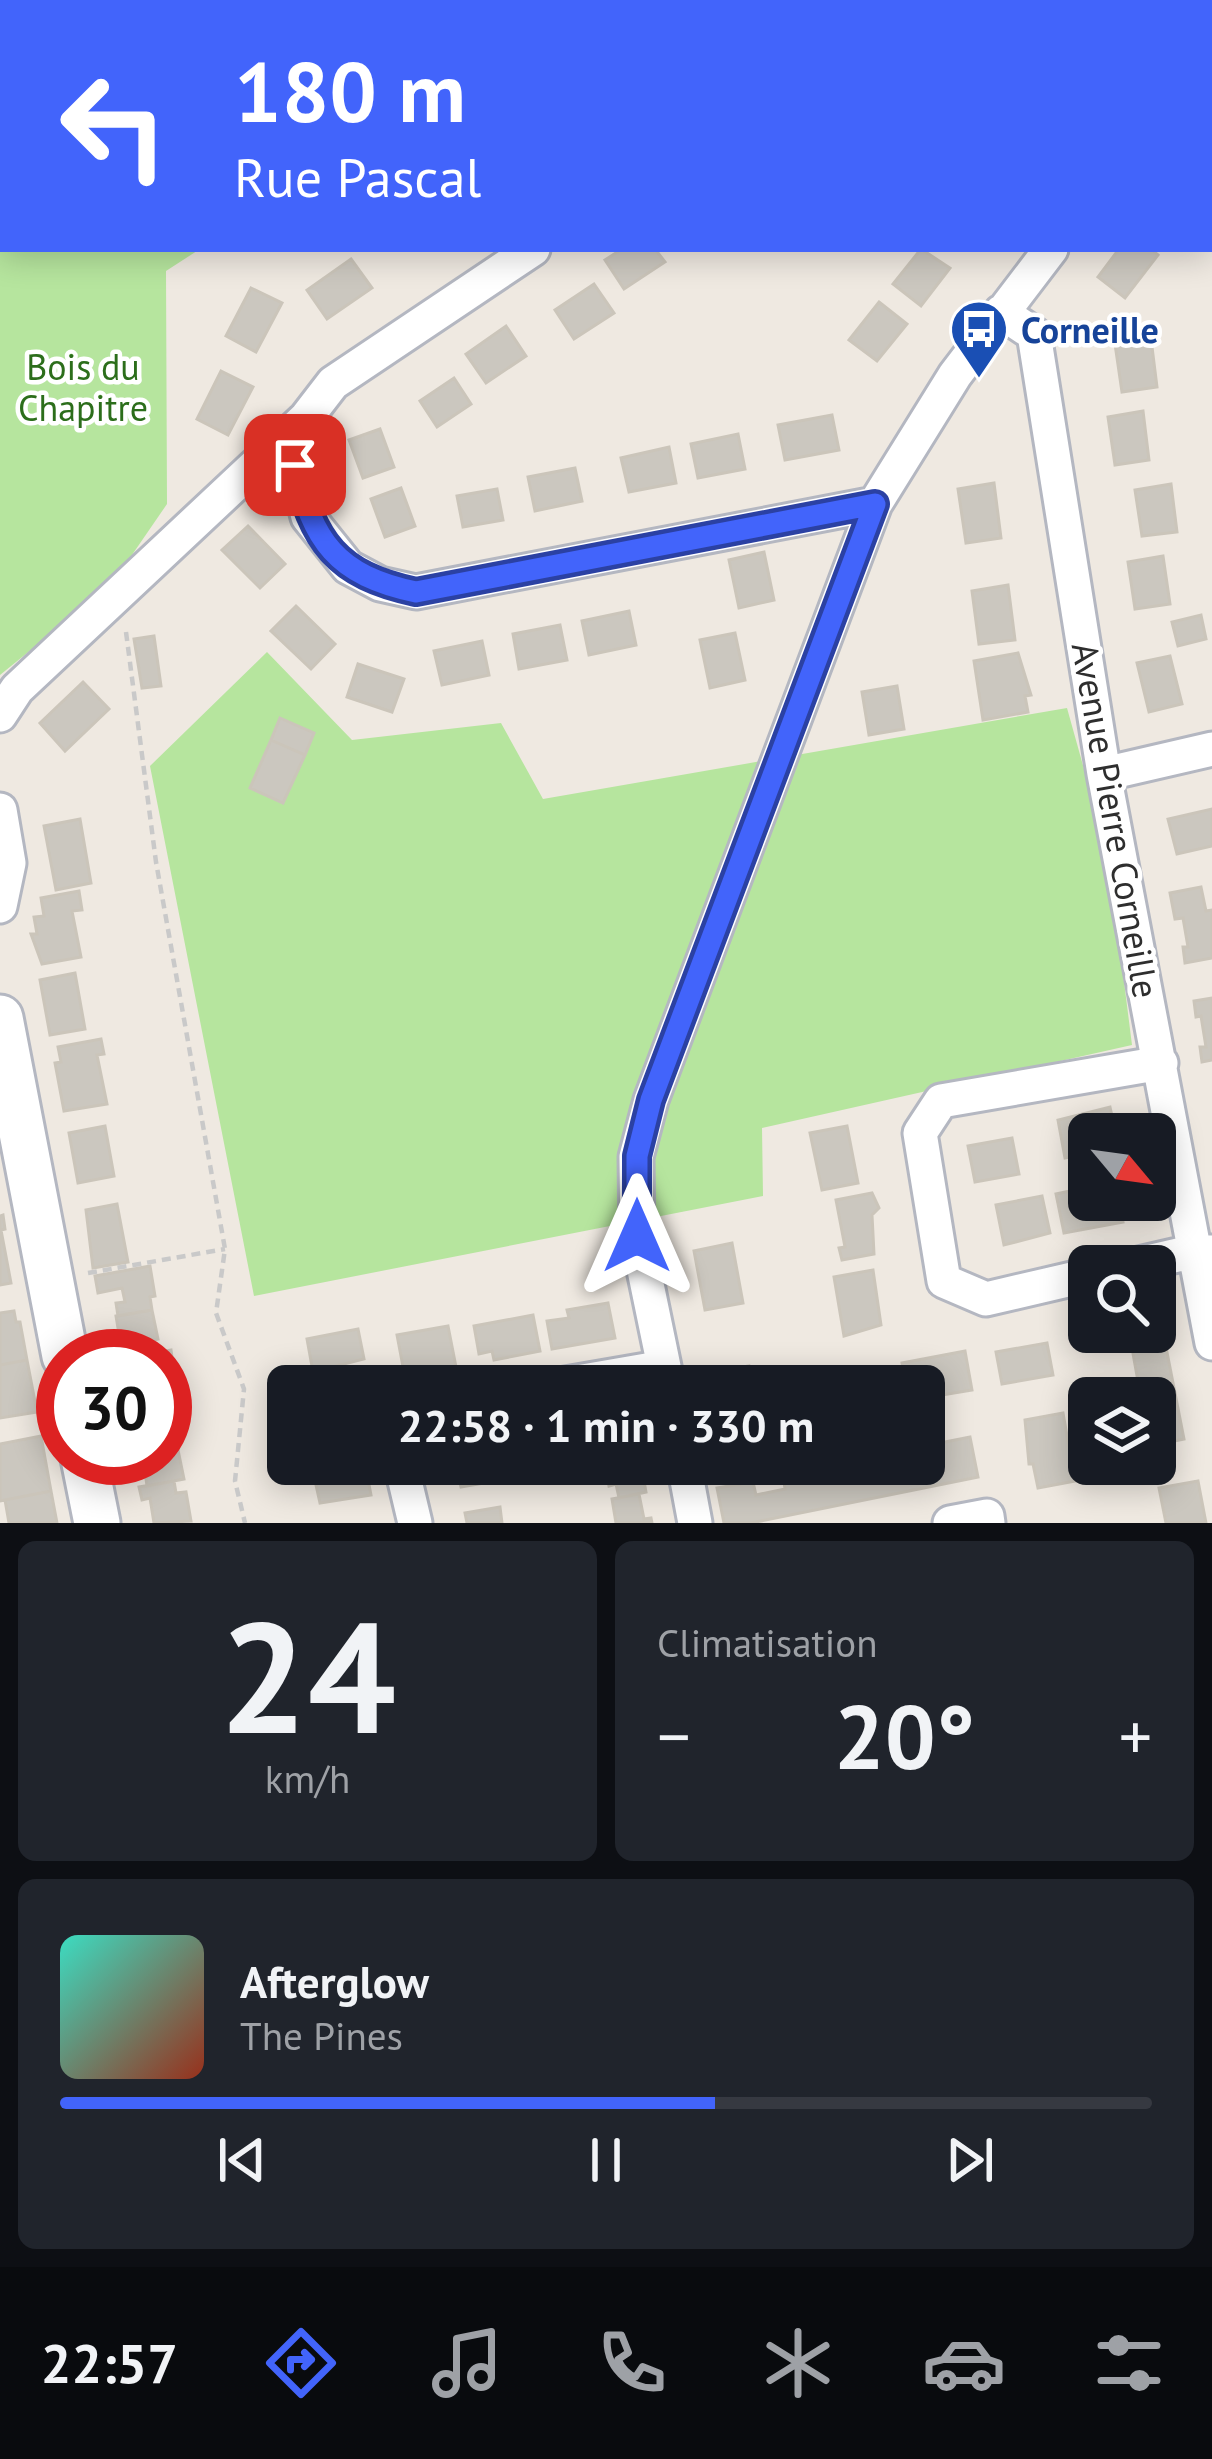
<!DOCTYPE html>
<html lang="fr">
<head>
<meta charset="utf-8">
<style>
	:root { --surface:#171b24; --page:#20242c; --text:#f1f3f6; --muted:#9ea1a6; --line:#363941; --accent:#4264fb }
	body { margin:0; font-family:"PT Sans",sans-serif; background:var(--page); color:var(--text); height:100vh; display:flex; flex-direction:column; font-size:45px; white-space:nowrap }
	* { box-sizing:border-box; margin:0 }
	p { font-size:39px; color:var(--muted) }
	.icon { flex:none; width:66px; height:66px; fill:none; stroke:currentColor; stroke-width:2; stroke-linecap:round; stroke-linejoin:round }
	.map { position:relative; height:1523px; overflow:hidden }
	.panel { display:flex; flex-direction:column; gap:18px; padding:18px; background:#0d0f14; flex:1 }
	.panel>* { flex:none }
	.banner { position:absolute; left:0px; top:0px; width:1212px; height:252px; box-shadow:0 6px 30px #0003; background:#4264fb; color:#fff; overflow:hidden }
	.needle { width:78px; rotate:119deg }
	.buttons { position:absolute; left:1068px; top:1113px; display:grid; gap:24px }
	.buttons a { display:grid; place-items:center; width:108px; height:108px; border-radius:18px; background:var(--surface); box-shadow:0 6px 30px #0003; font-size:60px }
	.speed { position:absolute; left:36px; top:1329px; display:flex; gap:24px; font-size:60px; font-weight:700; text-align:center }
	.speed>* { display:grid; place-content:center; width:156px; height:156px; border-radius:50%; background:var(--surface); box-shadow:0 6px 30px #0003; line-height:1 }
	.speed .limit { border:18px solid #d22; background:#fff; color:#111 }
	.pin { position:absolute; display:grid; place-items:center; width:102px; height:102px; color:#fff; margin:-51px; border-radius:24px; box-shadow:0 6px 18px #0006 }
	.me { position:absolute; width:132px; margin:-66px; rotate:0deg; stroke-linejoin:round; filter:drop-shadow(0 0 9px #0008) }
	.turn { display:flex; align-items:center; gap:42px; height:252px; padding:0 36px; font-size:54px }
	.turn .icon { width:156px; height:156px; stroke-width:2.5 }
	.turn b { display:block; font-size:84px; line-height:102px }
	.big { font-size:90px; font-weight:600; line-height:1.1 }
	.panel .card { flex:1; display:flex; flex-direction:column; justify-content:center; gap:18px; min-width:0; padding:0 42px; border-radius:18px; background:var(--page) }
	.panel .dial { align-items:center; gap:0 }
	.dial b { font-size:156px; line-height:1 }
	.song { display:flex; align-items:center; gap:36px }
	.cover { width:144px; height:144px; border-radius:18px; background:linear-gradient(135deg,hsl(170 70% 55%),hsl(10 70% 35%)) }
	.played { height:12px; border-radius:6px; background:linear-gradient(90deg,var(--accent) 60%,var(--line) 60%) }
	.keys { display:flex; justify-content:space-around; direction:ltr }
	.heat { display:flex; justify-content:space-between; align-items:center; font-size:66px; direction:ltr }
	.panel .tiles { flex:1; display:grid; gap:18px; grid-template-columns:1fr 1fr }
	.card:last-child { grid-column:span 2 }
	.trip { position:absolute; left:267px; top:1365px; width:678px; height:120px; border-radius:18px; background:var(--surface); box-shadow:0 6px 30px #0003; font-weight:600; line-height:120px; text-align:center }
	.dock { display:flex; height:192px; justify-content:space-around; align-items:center; background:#090b0e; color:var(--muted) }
	.dock .icon { width:84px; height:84px }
	.dock .active { color:var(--accent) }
	.dock b { font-size:54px; color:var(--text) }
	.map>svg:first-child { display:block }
	.green { fill:#b6e59e }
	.building { fill:#cbc7bf; stroke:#cbc5ba; stroke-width:3 }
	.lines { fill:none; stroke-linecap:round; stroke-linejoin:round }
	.street-casing { stroke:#b4b7c1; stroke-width:39 }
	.secondary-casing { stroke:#b4b7c1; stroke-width:51 }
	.path { stroke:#c9c9c9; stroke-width:4.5; stroke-dasharray:9 6; stroke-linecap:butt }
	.street { stroke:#fff; stroke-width:33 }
	.secondary { stroke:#fff; stroke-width:45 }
	.route-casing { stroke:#2b41a3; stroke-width:30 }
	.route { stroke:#4264fb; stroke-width:21 }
	.labels { text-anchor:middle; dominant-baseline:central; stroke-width:9; stroke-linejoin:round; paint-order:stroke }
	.transit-label { font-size:36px; font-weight:bold; fill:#164399; stroke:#fff; text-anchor:start }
	.park-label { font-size:36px; fill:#2c6e1b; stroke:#fff }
	.street-label { font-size:36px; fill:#2e2e2e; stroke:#fff }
</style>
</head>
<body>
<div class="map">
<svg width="1212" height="1523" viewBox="0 0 1212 1523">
	<rect width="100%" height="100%" fill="#efe9e1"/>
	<path class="green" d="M0,0L484,3H3V249H200L166,271L167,504L112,584L0,675Z
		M267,652L352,740L501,723L543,799L1067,708L1108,855L1132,1045L762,1128L763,1196L254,1296L150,766Z"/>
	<path class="building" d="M622,249H655L665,262L624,289L605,260Z
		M921,249L950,268L921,306L893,284Z
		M1119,249H1151L1158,255L1125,298L1098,277Z
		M351,259L372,288L327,319L307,290Z
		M594,284L614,313L574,339L555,310Z
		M251,288L282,303L256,352L226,336Z
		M879,302L907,324L877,361L849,340Z
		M506,326L526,356L486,383L466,354Z
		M1151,339L1157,387L1122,392L1115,344Z
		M221,371L253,387L228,435L197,419Z
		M454,378L471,404L437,427L420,401Z
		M1143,411L1149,460L1115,465L1108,417Z
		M832,415L839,450L785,460L778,425Z
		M380,429L394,467L363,478L349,440Z
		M738,434L745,469L698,478L691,444Z
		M669,447L676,483L629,492L621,458Z
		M575,468L582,501L535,511L528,477Z
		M994,483L1001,538L966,543L958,489Z
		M1171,484L1177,532L1142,536L1135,490Z
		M401,488L415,526L385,537L371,499Z
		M497,489L503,520L463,527L457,496Z
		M248,526L285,564L260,588L222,550Z
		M764,552L774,600L739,608L729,560Z
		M1163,556L1170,604L1135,609L1128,562Z
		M1008,585L1015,640L979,644L972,591Z
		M296,606L335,644L311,669L271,631Z
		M629,611L636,645L589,655L582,621Z
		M1201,615L1206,639L1178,646L1172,622Z
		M560,625L567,660L519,669L513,634Z
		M735,633L745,680L710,688L700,640Z
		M154,636L161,686L142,688L134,639Z
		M482,641L489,675L442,685L434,651Z
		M1018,653L1031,695L1025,696L1028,712L983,720L974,661Z
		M1170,656L1182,704L1149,712L1137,663Z
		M358,664L404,679L392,712L347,697Z
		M83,682L109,709L65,751L40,723Z
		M897,686L904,729L869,735L862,692Z
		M280,718L314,733L305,755L271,740Z
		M271,740L305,755L283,803L250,788Z
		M1212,809V846L1177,854L1168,819Z
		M80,819L91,883L56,890L44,826Z
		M1201,887L1206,911L1212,910V958L1185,963L1183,947H1188L1183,918L1175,919L1170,893Z
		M79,891L82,910L72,911L81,957L42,964L31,934H37L34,917L44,916L41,898Z
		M75,973L85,1029L50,1035L40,980Z
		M1212,998V1060L1202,1062L1200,1047H1206L1201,1016L1196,1017L1194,1001Z
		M101,1039L104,1054L97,1055L107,1104L64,1111L55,1063L61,1062L58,1047Z
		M1110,1107L1116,1134H1089V1153L1065,1158L1058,1120Z
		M105,1126L114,1176L78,1183L69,1133Z
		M847,1126L858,1183L822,1190L810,1133Z
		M1012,1138L1019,1174L975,1182L968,1146Z
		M1089,1187V1200H1119L1123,1222L1064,1233L1056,1194Z
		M872,1193L879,1208L872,1215L874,1254L842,1260L839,1248L845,1247L836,1200Z
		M1042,1196L1050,1233L1004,1245L996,1205Z
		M117,1204L128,1262L93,1268L86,1210Z
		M3,1215L5,1229L1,1230L11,1283L0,1285V1216Z
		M732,1243L743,1303L705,1310L694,1251Z
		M150,1266L155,1296L150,1297L152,1310L118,1316L116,1303L125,1302L122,1288L98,1293L95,1276Z
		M873,1270L881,1325L844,1336L834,1277Z
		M608,1303L615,1338L552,1349L547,1321L569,1318L567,1310Z
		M152,1310L158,1339L148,1341L150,1354L115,1356L113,1348L121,1346L116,1316Z
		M14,1311L16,1322H20L27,1360L0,1365V1313Z
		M533,1315L540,1351L494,1360L492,1351L479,1354L474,1326Z
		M448,1326L456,1367L404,1372L397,1335Z
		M358,1329L364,1359L313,1372L307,1339Z
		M1165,1342L1184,1439L1155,1445V1398H1141L1132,1348Z
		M1047,1343L1053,1375L1002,1384L996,1352Z
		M171,1350L177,1393L165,1395V1356H139Z
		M965,1351L972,1390L924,1398V1386H906L902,1363Z
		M27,1360L37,1412L0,1418V1365Z
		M749,1366L753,1386H719L717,1371Z
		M167,1394L170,1407L176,1406L181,1436L165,1438Z
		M1063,1413L1075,1481L1038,1488L1033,1464H1029L1025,1420Z
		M41,1436L51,1491L0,1501V1444Z
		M970,1437L978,1477L751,1523H724L717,1488L753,1482L756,1495L785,1489L783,1475L842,1464H855L857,1475L872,1473L870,1464H924V1461L937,1458L935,1444Z
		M166,1438L168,1451L178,1450L184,1479L147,1486L143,1458H165Z
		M1168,1451L1172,1476L1143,1483L1140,1464H1155V1453Z
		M326,1464H365L371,1495L320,1503L312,1467Z
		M456,1464H492L495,1481L461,1487Z
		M605,1464H641L646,1492L619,1498L616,1484L609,1486Z
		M174,1481L176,1493L186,1492L191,1521L154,1523L150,1498L142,1500L139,1487Z
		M1198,1481L1206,1523H1166L1159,1488Z
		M51,1491L57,1523H9L5,1500Z
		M639,1494L644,1519L651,1518L652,1523H616L612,1499Z
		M500,1507L502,1523H467L465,1513Z"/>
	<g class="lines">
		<g class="street-casing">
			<path id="street" d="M927,0L929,3
				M1209,44L1212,40
				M1001,312L1034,334L1104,774L1212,1343
				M306,419L295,465L308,517L348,567L380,584L416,592L875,504
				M0,715L17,689L306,418L333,383L533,249
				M1104,774L1212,749
				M0,810L9,863L0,906
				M1130,1266L1195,1251L1212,1252
				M1089,1275L986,1299L944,1281L920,1133L941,1101L1161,1063
				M554,1386L664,1367
				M668,1386L637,1236L636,1157L651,1100L875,504L955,375L1051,249
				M401,1464L415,1523
				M684,1464L695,1523
				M950,1523L987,1516L988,1523"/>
		</g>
		<g class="secondary-casing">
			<path id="secondary" d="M0,1018L65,1356
				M84,1458L97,1523"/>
		</g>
		<path class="path" d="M126,632L156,862L225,1249L216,1313L244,1389L235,1481L245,1523
			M88,1273L225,1249"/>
		<use href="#street" class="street"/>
		<use href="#secondary" class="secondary"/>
	</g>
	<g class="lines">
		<g class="route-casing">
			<path id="route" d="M295,465C313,542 336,575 416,592L875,504L651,1100L637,1156V1236"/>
		</g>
		<use href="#route" class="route"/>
	</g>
	<defs>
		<g id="bus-pin" transform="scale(3)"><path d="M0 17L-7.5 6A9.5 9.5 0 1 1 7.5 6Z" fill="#1a4fb4" stroke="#fff"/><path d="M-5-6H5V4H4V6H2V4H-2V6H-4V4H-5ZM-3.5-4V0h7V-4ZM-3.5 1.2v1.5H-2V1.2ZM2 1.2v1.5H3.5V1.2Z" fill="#fff"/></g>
	</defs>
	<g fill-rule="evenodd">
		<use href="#bus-pin" x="979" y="329"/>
	</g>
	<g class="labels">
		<g class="transit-label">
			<text x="1021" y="329">Corneille</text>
		</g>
		<g class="park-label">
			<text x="83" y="366">Bois du<tspan x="83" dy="41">Chapitre</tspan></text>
		</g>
		<g class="street-label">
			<text transform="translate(1116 820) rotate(80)">Avenue Pierre Corneille</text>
		</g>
	</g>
</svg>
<div class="buttons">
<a><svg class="needle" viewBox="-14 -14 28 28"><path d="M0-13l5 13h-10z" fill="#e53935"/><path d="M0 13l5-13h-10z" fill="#9ea1a6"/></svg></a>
<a><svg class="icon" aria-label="search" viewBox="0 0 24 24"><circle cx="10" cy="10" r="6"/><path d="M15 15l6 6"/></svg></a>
<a><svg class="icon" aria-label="layers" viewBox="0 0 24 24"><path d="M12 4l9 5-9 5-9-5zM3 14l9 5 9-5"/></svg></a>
</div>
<div class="speed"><div class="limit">30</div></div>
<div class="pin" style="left:295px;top:465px;background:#d93025"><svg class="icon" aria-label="arrive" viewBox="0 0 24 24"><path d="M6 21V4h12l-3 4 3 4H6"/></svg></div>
<svg class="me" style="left:637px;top:1236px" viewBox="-20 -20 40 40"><path d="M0-17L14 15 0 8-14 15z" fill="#4264fb" stroke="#fff" stroke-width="4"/></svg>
<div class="trip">22:58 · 1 min · 330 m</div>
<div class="banner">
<div class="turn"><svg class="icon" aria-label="left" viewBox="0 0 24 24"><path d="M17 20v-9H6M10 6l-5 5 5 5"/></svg><div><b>180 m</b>Rue Pascal</div></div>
</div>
</div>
<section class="panel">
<div class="tiles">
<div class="card dial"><b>24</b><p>km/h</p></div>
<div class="card"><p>Climatisation</p>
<div class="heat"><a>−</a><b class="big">20°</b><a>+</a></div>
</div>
<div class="card">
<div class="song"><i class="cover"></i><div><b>Afterglow</b><p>The Pines</p></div></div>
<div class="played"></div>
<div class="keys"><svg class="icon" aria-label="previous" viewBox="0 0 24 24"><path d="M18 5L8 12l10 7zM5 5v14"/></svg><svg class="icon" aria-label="pause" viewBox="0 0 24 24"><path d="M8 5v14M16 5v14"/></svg><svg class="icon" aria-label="next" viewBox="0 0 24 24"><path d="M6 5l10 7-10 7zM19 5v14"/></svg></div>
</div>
</div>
</section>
<nav class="dock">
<b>22:57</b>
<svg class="icon active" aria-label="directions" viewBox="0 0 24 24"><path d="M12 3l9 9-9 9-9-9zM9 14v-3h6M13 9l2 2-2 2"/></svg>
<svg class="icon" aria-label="music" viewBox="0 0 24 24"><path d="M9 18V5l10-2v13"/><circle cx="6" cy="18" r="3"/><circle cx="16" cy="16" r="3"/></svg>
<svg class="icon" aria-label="phone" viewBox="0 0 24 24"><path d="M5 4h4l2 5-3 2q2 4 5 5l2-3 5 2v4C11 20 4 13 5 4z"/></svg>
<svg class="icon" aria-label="climate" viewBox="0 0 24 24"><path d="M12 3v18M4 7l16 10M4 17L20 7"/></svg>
<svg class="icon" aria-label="car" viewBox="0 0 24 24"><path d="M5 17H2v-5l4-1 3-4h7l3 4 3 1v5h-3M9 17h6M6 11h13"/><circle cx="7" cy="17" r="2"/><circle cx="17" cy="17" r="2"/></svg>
<svg class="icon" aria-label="filters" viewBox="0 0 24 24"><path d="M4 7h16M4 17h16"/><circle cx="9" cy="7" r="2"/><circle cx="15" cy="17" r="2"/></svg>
</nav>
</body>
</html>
